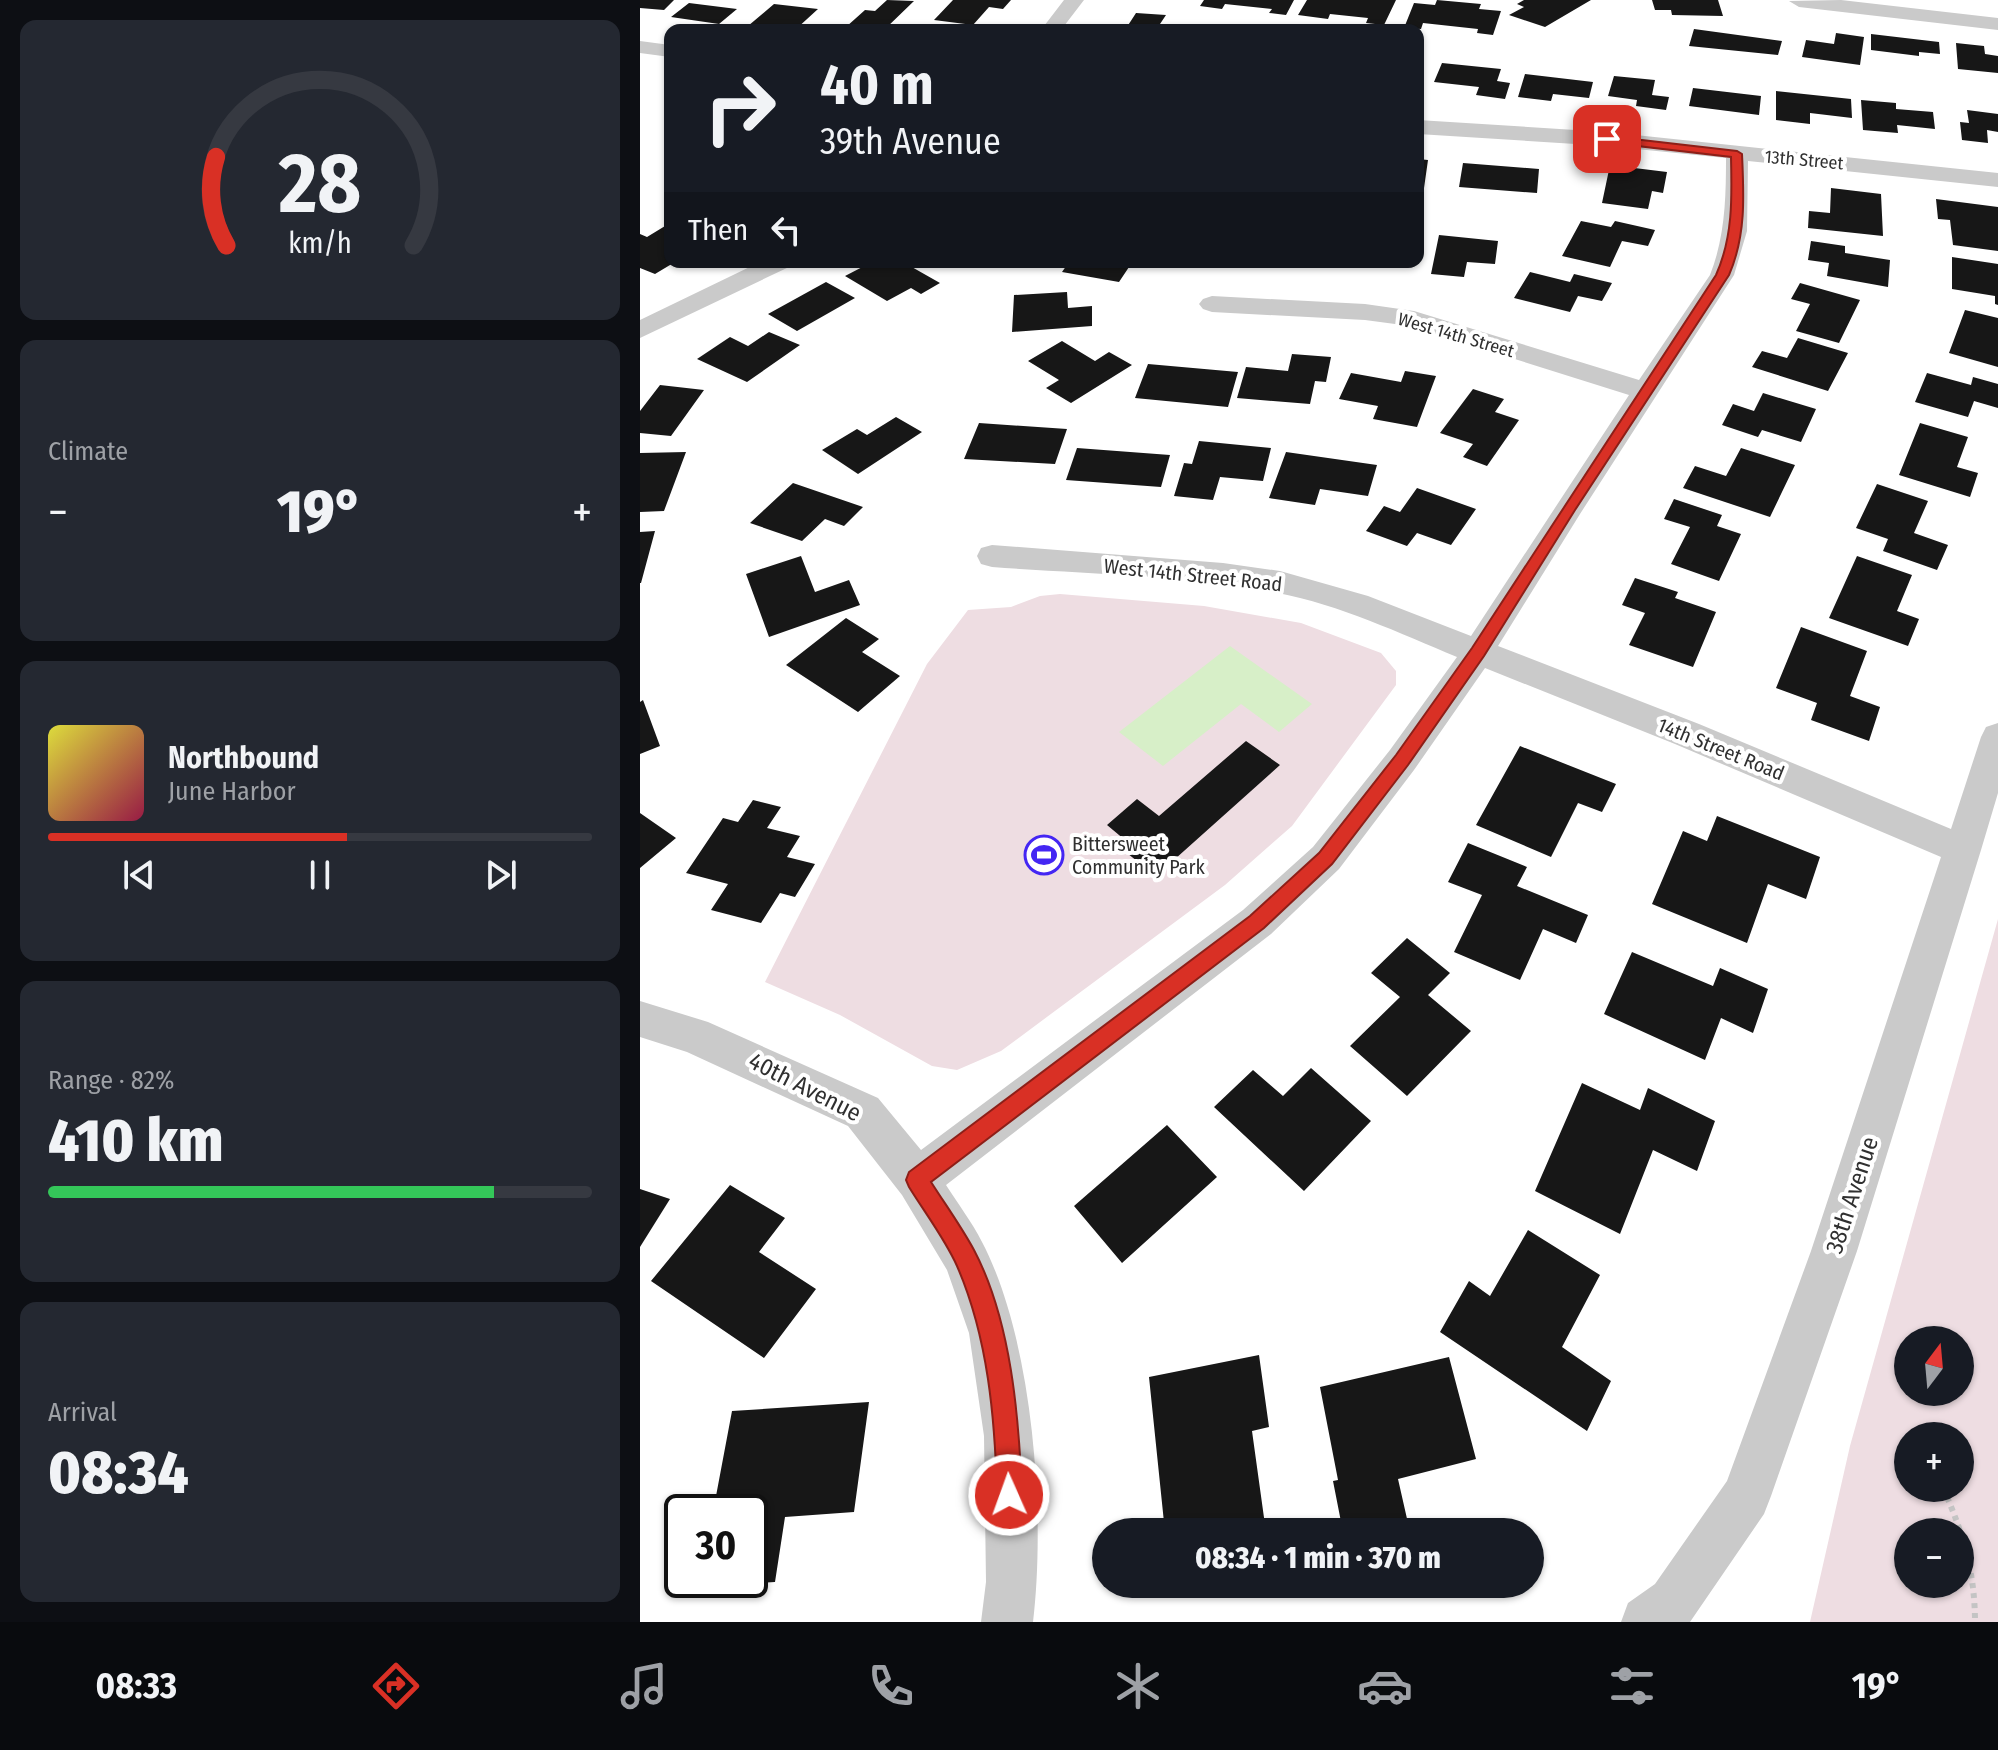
<!DOCTYPE html>
<html lang="en">
<head>
<meta charset="utf-8">
<style>
	:root { --surface:#171b24; --page:#242831; --text:#f1f3f6; --muted:#9ea1a6; --line:#363941; --accent:#d93025 }
	body { margin:0; font-family:"Fira Sans Condensed",sans-serif; background:var(--page); color:var(--text); height:100vh; display:flex; flex-direction:column; font-size:30px; white-space:nowrap }
	* { box-sizing:border-box; margin:0 }
	p { font-size:26px; color:var(--muted) }
	.icon { flex:none; width:44px; height:44px; fill:none; stroke:currentColor; stroke-width:2; stroke-linecap:round; stroke-linejoin:round }
	.map { position:relative; flex:1; overflow:hidden }
	.sheet { display:flex; flex-direction:column; gap:20px; padding:20px; background:#0d0f14; width:640px }
	.sheet>* { flex:none }
	.hud { position:absolute; left:24px; top:24px; width:760px; height:244px; border-radius:16px; box-shadow:0 2px 6px #0004; background:#171b24; color:var(--text); overflow:hidden }
	.needle { width:52px; rotate:16deg }
	.fabs { position:absolute; left:1254px; top:1326px; display:grid; gap:16px }
	.fabs a { display:grid; place-items:center; width:80px; height:80px; border-radius:50%; background:var(--surface); box-shadow:0 2px 6px #0004; font-size:40px }
	.speed { position:absolute; left:24px; top:1494px; display:flex; gap:16px; font-size:40px; font-weight:700; text-align:center }
	.speed>* { display:grid; place-content:center; width:104px; height:104px; border-radius:50%; background:var(--surface); box-shadow:0 2px 6px #0004; line-height:1 }
	.speed .limit { border:4px solid #111; border-radius:12px; background:#fff; color:#111 }
	.pin { position:absolute; display:grid; place-items:center; width:68px; height:68px; color:#fff; margin:-34px; border-radius:16px; box-shadow:0 4px 12px #0006 }
	.me { position:absolute; width:88px; margin:-44px; rotate:358deg; stroke-linejoin:round; filter:drop-shadow(0 0 6px #0008) }
	.turn { display:flex; align-items:center; gap:28px; height:168px; padding:0 24px; font-size:36px }
	.turn .icon { width:104px; height:104px; stroke-width:2.5 }
	.turn b { display:block; font-size:56px; line-height:68px }
	.then { display:flex; align-items:center; height:76px; padding:0 24px; background:#0003; gap:16px; font-size:30px }
	.big { font-size:60px; font-weight:800; line-height:1.1 }
	.sheet .card { flex:1; display:flex; flex-direction:column; justify-content:center; gap:12px; min-width:0; padding:0 28px; border-radius:16px; background:var(--page) }
	.sheet .dial { align-items:center; gap:0 }
	.dial svg { height:208px; overflow:visible; fill:none; stroke:var(--line); stroke-width:7; stroke-linecap:round; text-anchor:middle }
	.dial text { fill:var(--text); stroke:none }
	.song { display:flex; align-items:center; gap:24px }
	.cover { width:96px; height:96px; border-radius:12px; background:linear-gradient(135deg,hsl(60 70% 55%),hsl(340 70% 35%)) }
	.played { height:8px; border-radius:4px; background:linear-gradient(90deg,var(--accent) 55%,var(--line) 55%) }
	.keys { display:flex; justify-content:space-around; direction:ltr }
	.heat { display:flex; justify-content:space-between; align-items:center; font-size:44px; direction:ltr }
	.charge { height:12px; border-radius:6px; background:linear-gradient(90deg,#34c759 82%,var(--line) 0) }
	.trip { position:absolute; left:452px; top:1518px; width:452px; height:80px; border-radius:40px; background:var(--surface); box-shadow:0 2px 6px #0004; font-weight:800; line-height:80px; text-align:center }
	.menu { display:flex; height:128px; justify-content:space-around; align-items:center; background:#090b0e; color:var(--muted) }
	.menu .icon { width:56px; height:56px }
	.menu .on { color:var(--accent) }
	.menu b { font-size:36px; color:var(--text) }
	main { display:flex; flex:1; min-height:0 }
	.map>svg:first-child { display:block }
	.green { fill:#eedde2; fill-rule:evenodd }
	.water { fill:#d7efc8 }
	.building { fill:#171717 }
	.lines { fill:none; stroke-linecap:round; stroke-linejoin:round }
	.path { stroke:#c4c4c4; stroke-width:6; stroke-dasharray:5 5; stroke-linecap:butt }
	.minor { fill:#cacaca; fill-rule:evenodd }
	.route { fill:#d93025; stroke:#8d1f18; stroke-width:2 }
	.labels { text-anchor:middle; dominant-baseline:central; stroke-width:8; stroke-linejoin:round; paint-order:stroke }
	.far-street-label { font-size:18px; fill:#303030; stroke:#fff }
	.street-label { font-size:20px; fill:#303030; stroke:#fff }
	.poi-label { font-size:20px; fill:#303030; stroke:#fff; text-anchor:start }
	.near-street-label { font-size:24px; fill:#303030; stroke:#fff }
</style>
</head>
<body>
<main>
<section class="sheet">
<div class="card dial"><svg viewBox="0 0 100 80">
<path d="M14 69A42 42 0 1 1 86 69"/>
<path d="M14 69A42 42 0 0 1 10 35" stroke="#d93025"/>
<text x="50" y="56" font-size="32" font-weight="700">28</text>
<text x="50" y="72" font-size="11">km/h</text>
</svg></div>
<div class="card"><p>Climate</p>
<div class="heat"><a>−</a><b class="big">19°</b><a>+</a></div>
</div>
<div class="card">
<div class="song"><i class="cover"></i><div><b>Northbound</b><p>June Harbor</p></div></div>
<div class="played"></div>
<div class="keys"><svg class="icon" aria-label="previous" viewBox="0 0 24 24"><path d="M18 5L8 12l10 7zM5 5v14"/></svg><svg class="icon" aria-label="pause" viewBox="0 0 24 24"><path d="M8 5v14M16 5v14"/></svg><svg class="icon" aria-label="next" viewBox="0 0 24 24"><path d="M6 5l10 7-10 7zM19 5v14"/></svg></div>
</div>
<div class="card"><p>Range · 82%</p><b class="big">410 km</b><div class="charge"></div></div>
<div class="card"><p>Arrival</p><b class="big">08:34</b></div>
</section>
<div class="map">
<svg width="1358" height="1622" viewBox="0 0 1358 1622">
	<rect width="100%" height="100%" fill="#fff"/>
	<path class="green" d="M420,594L564,606L661,623L741,653L756,671V685L652,826L585,885L361,1051L317,1070L292,1066L200,1015L125,982L287,664L328,610L371,607L400,596Z
		M1358,919V1622H1170L1210,1446ZM1268,1340H1320V1392H1268ZM1268,1436H1320V1488H1268ZM1268,1532H1320V1584H1268Z"/>
	<path class="water" d="M590,646L672,704L639,732L601,704L523,766L479,732Z"/>
	<path class="building" d="M0,0H34L24,10L0,8Z
		M247,0L274,1L244,30H194L198,26L206,27L225,10L235,11Z
		M313,0H371L363,9L349,7L333,25L294,20Z
		M564,0H654L646,15L629,13L632,9L585,4L582,9L560,6Z
		M667,0H756L744,25L726,23L728,18L690,14L688,19L658,15Z
		M797,0L841,4L839,9L861,11L853,35L837,33L838,29L783,23L781,29L764,28L774,3L795,5Z
		M884,0H951L905,27L869,15L884,7L877,4Z
		M1012,0H1078L1083,16L1032,15L1031,10H1015Z
		M49,3L97,9L79,24L31,17Z
		M134,4L178,9L155,30L108,26Z
		M496,13L526,15L516,30H485Z
		M1054,29L1142,41L1138,55L1049,46Z
		M1196,33L1224,37L1220,65L1162,57L1166,40L1194,44Z
		M1231,34L1299,42L1300,54L1279,52V56L1231,50Z
		M1316,43L1344,46L1345,54L1358,56V73L1318,69Z
		M802,63L861,69L857,81L870,83L865,99L836,95L839,87L794,82Z
		M885,74L953,82L949,98L913,94L911,101L878,97Z
		M974,76L1015,80L1012,95L1029,97L1026,110L996,106L997,100L968,96Z
		M1053,88L1121,96L1119,115L1049,106Z
		M1136,91L1211,99L1212,118L1170,113V124L1136,120Z
		M1221,100L1256,103V109L1293,112L1295,129L1257,125L1258,133L1223,130Z
		M1327,110L1358,114V132L1347,130L1348,143L1322,140L1320,122L1329,123Z
		M778,159L788,160L784,188L778,187Z
		M823,163L899,169L897,193L819,187Z
		M970,165L1027,172L1023,193L1012,191L1008,209L962,203Z
		M1191,188L1241,194L1243,236L1168,228L1169,211L1190,213Z
		M1296,199L1358,207V251L1313,245L1310,220L1298,219Z
		M941,221L971,227L975,221L1015,230L1008,246L982,241L970,267L922,256Z
		M30,223V262H35L15,274L0,268V234L7,237Z
		M799,235L858,241L855,264L827,262L824,277L791,274Z
		M1171,241L1205,246V253L1250,260L1248,287L1187,276L1189,263L1168,260Z
		M1312,257L1358,264V305L1355,304V296L1312,289Z
		M232,262L246,266L263,262L300,283L281,294L271,288L247,301L205,276Z
		M429,262H480L491,264L479,282L422,272Z
		M890,272L930,282L934,274L972,283L962,301L938,296L930,312L874,298Z
		M186,282L215,298L157,331L128,314Z
		M1160,283L1220,300L1199,343L1156,331L1170,304L1151,299Z
		M427,292L428,308L452,306V326L372,332L374,295Z
		M1325,310L1358,318V367L1309,353Z
		M129,332L160,345L107,382L57,359L90,337L108,346Z
		M1158,338L1208,353L1188,391L1112,367L1122,351L1147,358Z
		M422,341L455,361L469,352L492,365L431,403L406,388L419,380L388,361Z
		M652,354L691,357L686,382L675,381L670,404L597,398L606,367L648,371Z
		M508,364L598,372L588,407L495,398Z
		M765,371L796,376L777,427L733,419L738,406L699,399L711,373L761,382Z
		M1287,373L1331,385L1333,377L1358,384V408L1334,401L1328,417L1275,402Z
		M20,385L64,390L31,436L0,433V411Z
		M833,389L864,399L855,412L879,420L847,466L823,457L833,444L800,433Z
		M1123,393L1176,409L1161,442L1122,430L1118,437L1082,425L1093,404L1114,411Z
		M256,417L282,432L218,474L182,450L217,429L227,435Z
		M339,423L427,429L415,464L324,459Z
		M1280,423L1328,437L1317,467L1338,473L1330,497L1259,475Z
		M559,441L631,448L623,481L580,477L573,500L534,496L544,463L552,464Z
		M437,448L530,455L521,487L426,480Z
		M1101,448L1155,465L1130,517L1043,488L1055,466L1086,476Z
		M46,452L24,511L0,512V453Z
		M646,452L737,465L728,496L680,489L675,505L629,498Z
		M153,483L223,507L204,526L185,519L162,541L110,523Z
		M1237,484L1288,501L1274,533L1308,545L1297,570L1243,551L1248,539L1216,528Z
		M777,488L836,509L811,545L777,533L767,546L726,531L744,506L760,512Z
		M1034,499L1082,515L1077,526L1101,534L1079,581L1031,564L1050,527L1024,519Z
		M15,531L1,583H0V532Z
		M161,556L175,592L209,580L220,605L129,637L106,574Z
		M1217,556L1272,575L1257,611L1279,619L1268,646L1189,618Z
		M995,578L1038,592L1035,598L1076,612L1053,667L989,645L1005,613L982,605Z
		M206,618L239,639L222,652L260,676L218,712L146,665Z
		M1161,627L1227,651L1210,696L1240,707L1229,741L1171,720L1177,703L1136,688Z
		M3,700L20,746L0,754V702Z
		M606,741L640,765L516,876L478,846L485,840L467,825L497,799L519,816Z
		M880,746L976,784L962,812L938,803L911,857L836,825Z
		M113,800L141,807L127,828L160,836L147,857L175,864L155,897L140,893L121,923L71,910L88,884L46,873L83,818L98,822Z
		M0,813L36,838L0,868Z
		M1077,816L1180,857L1166,899L1128,884L1107,943L1012,904L1043,831L1067,841Z
		M828,843L887,867L877,886L948,915L936,943L903,929L880,980L814,952L842,895L808,882Z
		M767,938L810,973L788,995L831,1031L767,1096L710,1046L760,997L731,973Z
		M992,952L1073,986L1080,968L1128,989L1113,1033L1081,1018L1065,1060L964,1014Z
		M671,1068L731,1121L664,1191L574,1107L613,1070L643,1096Z
		M942,1083L1000,1110L1008,1088L1075,1121L1057,1171L1013,1150L980,1234L895,1191Z
		M527,1125L577,1177L482,1263L434,1206Z
		M90,1185L145,1218L119,1252L176,1289L124,1358L11,1281Z
		M0,1189L30,1199L0,1247Z
		M888,1230L960,1275L922,1347L971,1381L947,1431L800,1332L829,1281L850,1296Z
		M619,1355L629,1427L612,1431L626,1532H525L509,1377Z
		M809,1357L836,1459L758,1479L770,1532H703L693,1481L698,1480L680,1387Z
		M229,1402L214,1512L145,1517L135,1582L59,1586L60,1580H110V1512H73L92,1411Z"/>
	<g class="lines">
		<path class="path" d="M1264,1436L1268,1441
			M1303,1488C1323,1532 1335,1573 1335,1622"/>
		<path class="minor" d="M424,0H444L421,30H401Z
			M1201,0L1358,18V30L1159,7L1149,1Z
			M0,41L30,45V57L0,53Z
			M778,120L967,132L1358,173V187L1108,161L1107,231L1094,275L940,514L858,646L1059,724L1311,829L1341,737L1346,727L1358,723V793L1341,850L1217,1251L1131,1496L1124,1514L1050,1622H981L988,1603L1015,1584L1087,1481L1171,1251L1301,857L1035,744L845,668L774,770L699,869L631,934L306,1185C318,1204 332,1222 342,1242C393,1339 406,1514 393,1622H341L346,1582L344,1436L329,1333L307,1270L262,1195L208,1126L47,1052L0,1037V1001L68,1022L238,1098L281,1150L603,910L673,847L750,750L817,657C759,633 700,605 638,593C546,575 446,574 352,567L341,564L337,556L341,548L352,545L583,563L640,571L728,596L831,636L989,395L770,326L725,320L572,312L563,309L559,304L563,299L572,296L725,304L774,311L999,380L1070,275C1085,237 1086,199 1086,158L967,146L778,134Z
			M120,262H152L149,267L0,338V320Z"/>
	</g>
	<path class="route" d="M967,136L1097,151L1102,154C1104,196 1106,236 1089,275L935,510L844,656L768,765L692,864L624,928L291,1182C305,1204 321,1226 334,1250C371,1320 379,1416 382,1495L378,1504L369,1507L360,1504L357,1495C355,1418 348,1337 317,1266C305,1239 285,1213 269,1187L266,1180L269,1172L610,916L679,853L756,755L832,648L1076,275C1093,237 1092,198 1091,157L963,142L961,139Z"/>
	<defs>
		<g id="stadium-ring" transform="scale(2)"><circle r="9.5" fill="#fff" stroke="#4426f3" stroke-width="1.5"/><path d="M0-5a6.5 5 0 1 0 0 10a6.5 5 0 1 0 0-10ZM-3.5-1.8h7v3.6h-7Z" fill="#4426f3"/></g>
	</defs>
	<g fill-rule="evenodd">
		<use href="#stadium-ring" x="404" y="855"/>
	</g>
	<g class="labels">
		<g class="far-street-label">
			<text transform="translate(1164 160) rotate(5)">13th Street</text>
			<text transform="translate(816 335) rotate(16)">West 14th Street</text>
		</g>
		<g class="street-label">
			<text transform="translate(553 575) rotate(6)">West 14th Street Road</text>
			<text transform="translate(1081 749) rotate(22)">14th Street Road</text>
		</g>
		<g class="poi-label">
			<text x="432" y="844">Bittersweet<tspan x="432" dy="23">Community Park</tspan></text>
		</g>
		<g class="near-street-label">
			<text transform="translate(165 1087) rotate(27)">40th Avenue</text>
			<text transform="translate(1212 1195) rotate(-72)">38th Avenue</text>
		</g>
	</g>
</svg>
<div class="fabs">
<a><svg class="needle" viewBox="-14 -14 28 28"><path d="M0-13l5 13h-10z" fill="#e53935"/><path d="M0 13l5-13h-10z" fill="#9ea1a6"/></svg></a>
<a>+</a>
<a>−</a>
</div>
<div class="speed"><div class="limit">30</div></div>
<div class="pin" style="left:967px;top:139px;background:#d93025"><svg class="icon" aria-label="arrive" viewBox="0 0 24 24"><path d="M6 21V4h12l-3 4 3 4H6"/></svg></div>
<svg class="me" style="left:369px;top:1495px" viewBox="-20 -20 40 40"><circle r="17" fill="#d93025" stroke="#fff" stroke-width="3"/><path d="M0-11L8 9 0 5-8 9z" fill="#fff"/></svg>
<div class="trip">08:34 · 1 min · 370 m</div>
<div class="hud">
<div class="turn"><svg class="icon" aria-label="right" viewBox="0 0 24 24"><path d="M7 20v-9h11M14 6l5 5-5 5"/></svg><div><b>40 m</b>39th Avenue</div></div>
<div class="then">Then<svg class="icon" aria-label="left" viewBox="0 0 24 24"><path d="M17 20v-9H6M10 6l-5 5 5 5"/></svg></div>
</div>
</div>
</main>
<nav class="menu">
<b>08:33</b>
<svg class="icon on" aria-label="directions" viewBox="0 0 24 24"><path d="M12 3l9 9-9 9-9-9zM9 14v-3h6M13 9l2 2-2 2"/></svg>
<svg class="icon" aria-label="music" viewBox="0 0 24 24"><path d="M9 18V5l10-2v13"/><circle cx="6" cy="18" r="3"/><circle cx="16" cy="16" r="3"/></svg>
<svg class="icon" aria-label="phone" viewBox="0 0 24 24"><path d="M5 4h4l2 5-3 2q2 4 5 5l2-3 5 2v4C11 20 4 13 5 4z"/></svg>
<svg class="icon" aria-label="climate" viewBox="0 0 24 24"><path d="M12 3v18M4 7l16 10M4 17L20 7"/></svg>
<svg class="icon" aria-label="car" viewBox="0 0 24 24"><path d="M5 17H2v-5l4-1 3-4h7l3 4 3 1v5h-3M9 17h6M6 11h13"/><circle cx="7" cy="17" r="2"/><circle cx="17" cy="17" r="2"/></svg>
<svg class="icon" aria-label="filters" viewBox="0 0 24 24"><path d="M4 7h16M4 17h16"/><circle cx="9" cy="7" r="2"/><circle cx="15" cy="17" r="2"/></svg>
<b>19°</b>
</nav>
</body>
</html>
